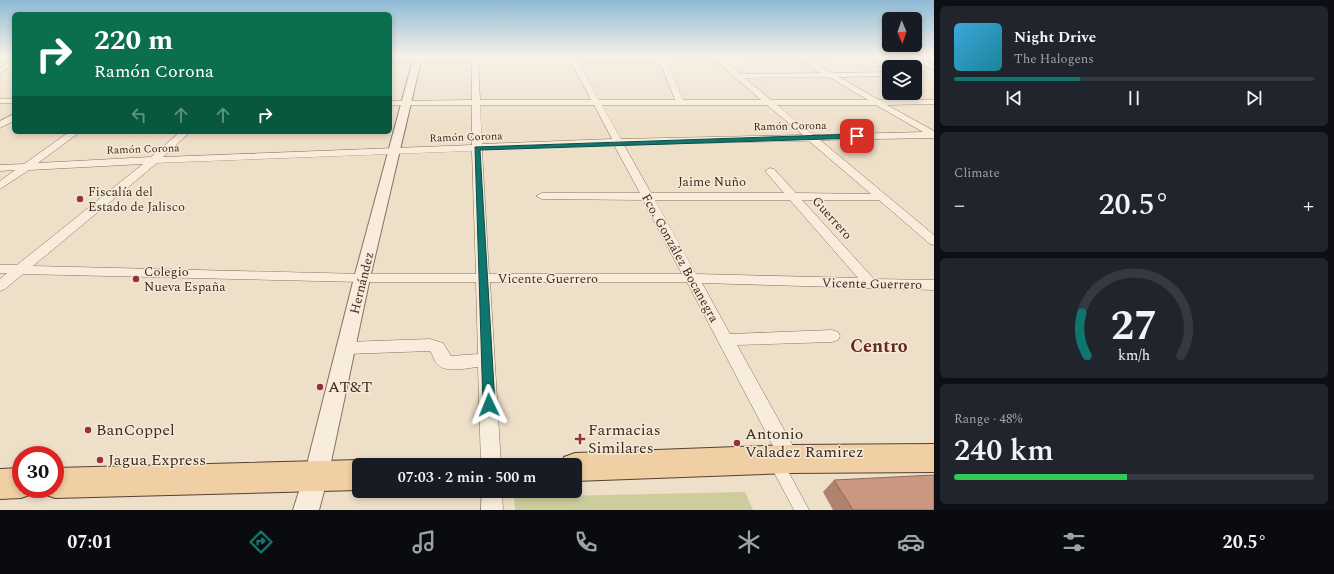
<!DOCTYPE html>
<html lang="en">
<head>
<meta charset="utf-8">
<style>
	:root { --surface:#171b24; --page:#20242c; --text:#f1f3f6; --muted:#9ea1a6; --line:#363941; --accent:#0f766e }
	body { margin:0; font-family:Spectral,serif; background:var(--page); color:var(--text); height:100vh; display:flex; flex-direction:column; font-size:15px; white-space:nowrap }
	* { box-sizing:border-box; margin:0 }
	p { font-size:13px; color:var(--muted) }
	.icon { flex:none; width:22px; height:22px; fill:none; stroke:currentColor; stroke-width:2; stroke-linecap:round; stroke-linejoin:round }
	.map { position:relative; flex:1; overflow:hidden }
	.panel { display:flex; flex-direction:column; gap:6px; padding:6px; background:#0d0f14; width:400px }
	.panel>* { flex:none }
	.top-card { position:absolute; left:12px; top:12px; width:380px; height:122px; border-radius:6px; box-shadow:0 2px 6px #0003; background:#0b6e4f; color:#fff; overflow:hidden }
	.needle { width:26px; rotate:178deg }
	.buttons { position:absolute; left:882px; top:12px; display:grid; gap:8px }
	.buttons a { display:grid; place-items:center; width:40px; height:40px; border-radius:6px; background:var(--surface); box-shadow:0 2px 6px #0003; font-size:20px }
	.speed { position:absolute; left:12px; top:446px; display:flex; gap:8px; font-size:20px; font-weight:700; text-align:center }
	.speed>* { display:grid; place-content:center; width:52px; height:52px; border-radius:50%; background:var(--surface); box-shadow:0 2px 6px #0003; line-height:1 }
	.speed .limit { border:6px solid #d22; background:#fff; color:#111 }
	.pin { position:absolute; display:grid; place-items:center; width:34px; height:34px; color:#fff; margin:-17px; border-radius:8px; box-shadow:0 2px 6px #0006 }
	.me { position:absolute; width:44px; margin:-22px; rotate:358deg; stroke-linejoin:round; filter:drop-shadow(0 0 3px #0008) }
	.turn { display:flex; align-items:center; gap:14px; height:84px; padding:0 16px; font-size:18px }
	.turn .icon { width:52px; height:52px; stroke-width:2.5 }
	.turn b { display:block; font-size:28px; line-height:34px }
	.lanes { display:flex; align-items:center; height:38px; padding:0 16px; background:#0003; justify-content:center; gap:20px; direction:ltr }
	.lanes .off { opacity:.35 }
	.big { font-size:30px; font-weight:600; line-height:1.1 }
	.panel .widget { flex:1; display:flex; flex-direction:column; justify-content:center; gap:6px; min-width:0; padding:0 14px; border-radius:6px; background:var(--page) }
	.panel .dial { align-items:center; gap:0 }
	.dial svg { height:104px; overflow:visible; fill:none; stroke:var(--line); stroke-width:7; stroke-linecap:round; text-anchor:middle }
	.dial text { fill:var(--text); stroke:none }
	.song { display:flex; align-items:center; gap:12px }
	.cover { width:48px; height:48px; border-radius:6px; background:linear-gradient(135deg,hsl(200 70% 55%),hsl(190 70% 35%)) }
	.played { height:4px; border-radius:2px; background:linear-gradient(90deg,var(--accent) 35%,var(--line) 35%) }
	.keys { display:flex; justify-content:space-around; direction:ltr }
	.heat { display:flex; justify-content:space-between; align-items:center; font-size:22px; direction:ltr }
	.charge { height:6px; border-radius:3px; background:linear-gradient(90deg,#34c759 48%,var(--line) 0) }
	.trip { position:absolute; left:352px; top:458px; width:230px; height:40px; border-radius:6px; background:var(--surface); box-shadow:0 2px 6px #0003; font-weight:600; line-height:40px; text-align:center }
	.menu { display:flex; height:64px; justify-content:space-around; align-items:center; background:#090b0e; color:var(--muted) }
	.menu .icon { width:28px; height:28px }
	.menu .current { color:var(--accent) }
	.menu b { font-size:18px; color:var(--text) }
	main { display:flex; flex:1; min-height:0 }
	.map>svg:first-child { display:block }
	.green { fill:#cccc9d }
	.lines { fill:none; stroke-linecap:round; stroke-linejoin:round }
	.pedestrian-casing { stroke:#8a705e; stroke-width:1 }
	.minor-casing { stroke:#8a705e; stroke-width:1 }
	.tertiary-casing { stroke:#8a705e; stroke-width:2 }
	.primary-casing { stroke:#583f32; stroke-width:2 }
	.pedestrian { fill:#f8eddc; fill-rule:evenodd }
	.minor { fill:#f8eddc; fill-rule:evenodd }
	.tertiary { fill:#f8eddc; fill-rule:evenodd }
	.primary { fill:#efcfa3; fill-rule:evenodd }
	.wall { fill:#af826e }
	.building { fill:#cb9780; stroke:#8e6a5a }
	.route { fill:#0f766e; stroke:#0a4d48 }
	.poi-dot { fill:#982f3c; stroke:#f5ead8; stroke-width:1.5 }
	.labels { text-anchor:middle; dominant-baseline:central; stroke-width:3; stroke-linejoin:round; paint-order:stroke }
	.far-street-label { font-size:11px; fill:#3b2b21; stroke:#f5ead8 }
	.street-label { font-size:13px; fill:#3b2b21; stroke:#f5ead8 }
	.poi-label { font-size:13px; fill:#3b2b21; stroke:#f5ead8; text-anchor:start }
	.near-poi-label { font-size:16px; fill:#3b2b21; stroke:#f5ead8; text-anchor:start }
	.near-quarter-label { font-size:18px; font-weight:bold; fill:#672821; stroke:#f5ead8 }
</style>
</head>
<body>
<main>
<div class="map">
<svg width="934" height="510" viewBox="0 0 934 510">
	<rect width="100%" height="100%" fill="#eedfc9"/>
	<path class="green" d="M745,492L753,510H515L514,497Z"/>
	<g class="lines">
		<g class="pedestrian-casing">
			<path id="pedestrian" d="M776,457L781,458L809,510H794L769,463L771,458Z"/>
		</g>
		<g class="minor-casing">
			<path id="minor" d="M14,56V65L0,73V68Z
				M472,56H835L832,58H807L832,73L889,72V76L839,77L879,100H934V104L887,105L934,131V138L820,140L934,235V245L930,244L879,200H802L874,279L934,280V290L702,283L730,334L832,330L838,332L840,336L838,340L832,342L737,345L797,453L800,459L797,465L790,468L783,465L687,282H490L501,465H481L478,367C467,368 447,373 438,365C434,361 433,355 430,351L346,354L340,352L338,348L340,344L346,342L430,339L443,343L451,356L478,354L476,282H362L23,274L5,289L0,291V279L7,273H0V265H17L143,164L29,170L0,189V181L15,170L0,171V165L24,164L69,132H80L38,163L151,157L180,132H190L163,157L472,145V105H390V101L472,100V61L390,62V58ZM798,58L822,73L740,74L722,59ZM666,59H714L761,100H683ZM570,60L591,100H480L478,61ZM577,60H659L675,100H599ZM829,77L868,100H771L745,78ZM480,105H594L612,139L482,144ZM602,105H767L803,135L621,139ZM777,105H876L923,132L813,135ZM809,141L871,194L796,193L774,169L770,168L765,171L784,193H651L624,145ZM614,145L640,193H542L536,196L542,199L643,200L682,274H489L482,150ZM472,151L476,274H362L33,266L157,163ZM655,200H790L858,278L696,274Z
				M907,56H915L934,65V70Z
				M0,99H14V103H0Z
				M14,114V121L0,128V121Z
				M482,491H502L503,510H481Z"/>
		</g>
		<g class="tertiary-casing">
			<path id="tertiary" d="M414,56H422L370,278L328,476L319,510H293L304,476L354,278Z"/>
		</g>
		<g class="primary-casing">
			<path id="primary" d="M934,444V472L790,473L575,481V465H561L564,457L575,453L790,445Z
				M359,460L370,465H359V490L55,498L44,494L42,489H55V468Z
				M21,468V489H34L32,494L21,498L0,499V469Z"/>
		</g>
		<use href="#pedestrian" class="pedestrian"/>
		<use href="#minor" class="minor"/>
		<use href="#tertiary" class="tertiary"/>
		<use href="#primary" class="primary"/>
	</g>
	<path class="wall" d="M834,480L934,510H833L823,492Z"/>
	<path class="building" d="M934,475V510H853L834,480Z"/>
	<linearGradient id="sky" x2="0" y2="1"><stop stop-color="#8fbad5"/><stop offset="0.44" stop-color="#f7f1e7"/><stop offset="1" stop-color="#f7f1e7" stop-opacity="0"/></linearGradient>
	<rect width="934" height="128" fill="url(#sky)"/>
	<path class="route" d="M857,134L859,135V138L480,150L495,405L493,409L489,410L484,409L483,405L475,147Z"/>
	<g class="poi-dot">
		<circle cx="80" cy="199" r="4"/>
		<circle cx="136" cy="279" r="4"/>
		<circle cx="320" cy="387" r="4"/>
		<circle cx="88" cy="430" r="4"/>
		<path d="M578 433h4v4h4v4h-4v4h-4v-4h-4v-4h4z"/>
		<circle cx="737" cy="443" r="4"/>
		<circle cx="100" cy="460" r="4"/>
	</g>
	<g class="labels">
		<g class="far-street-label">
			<text transform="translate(790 126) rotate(-1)">Ramón Corona</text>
			<text transform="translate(466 137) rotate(-2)">Ramón Corona</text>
			<text transform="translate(143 149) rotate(-2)">Ramón Corona</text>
		</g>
		<g class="street-label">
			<text x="712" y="182">Jaime Nuño</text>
			<text transform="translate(832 218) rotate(48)">Guerrero</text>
			<text transform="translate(680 258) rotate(61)">Fco. González Bocanegra</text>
			<text x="548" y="279">Vicente Guerrero</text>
			<text transform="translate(362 283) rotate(-76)">Hernández</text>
			<text transform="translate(872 284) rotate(1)">Vicente Guerrero</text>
		</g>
		<g class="poi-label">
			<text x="88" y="192">Fiscalía del<tspan x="88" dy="15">Estado de Jalisco</tspan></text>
			<text x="144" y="272">Colegio<tspan x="144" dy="15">Nueva España</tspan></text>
		</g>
		<g class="near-poi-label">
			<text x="328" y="387">AT&amp;T</text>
			<text x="96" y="430">BanCoppel</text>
			<text x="588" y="430">Farmacias<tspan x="588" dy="18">Similares</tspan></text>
			<text x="745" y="434">Antonio<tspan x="745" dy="18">Valadez Ramirez</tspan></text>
			<text x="108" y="460">Jagua Express</text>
		</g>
		<g class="near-quarter-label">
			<text x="879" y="346">Centro</text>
		</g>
	</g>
</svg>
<div class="buttons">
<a><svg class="needle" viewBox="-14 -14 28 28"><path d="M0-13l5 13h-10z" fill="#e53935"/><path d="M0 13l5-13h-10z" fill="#9ea1a6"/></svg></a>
<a><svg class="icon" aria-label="layers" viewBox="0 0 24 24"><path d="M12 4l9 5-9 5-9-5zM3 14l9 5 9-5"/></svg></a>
</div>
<div class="speed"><div class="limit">30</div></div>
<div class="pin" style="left:857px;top:136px;background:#d93025"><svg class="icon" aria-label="arrive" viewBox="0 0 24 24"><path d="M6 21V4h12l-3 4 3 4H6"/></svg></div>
<svg class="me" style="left:489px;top:405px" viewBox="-20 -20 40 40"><path d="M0-17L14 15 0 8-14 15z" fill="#0f766e" stroke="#fff" stroke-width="4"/></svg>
<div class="trip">07:03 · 2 min · 500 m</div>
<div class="top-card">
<div class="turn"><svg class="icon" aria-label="right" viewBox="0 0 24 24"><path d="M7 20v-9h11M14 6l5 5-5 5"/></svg><div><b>220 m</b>Ramón Corona</div></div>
<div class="lanes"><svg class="icon off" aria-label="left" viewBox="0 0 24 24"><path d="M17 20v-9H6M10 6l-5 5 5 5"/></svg><svg class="icon off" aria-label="ahead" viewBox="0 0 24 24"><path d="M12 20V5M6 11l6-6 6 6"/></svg><svg class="icon off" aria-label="ahead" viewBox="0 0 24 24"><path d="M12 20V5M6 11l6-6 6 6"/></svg><svg class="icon" aria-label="right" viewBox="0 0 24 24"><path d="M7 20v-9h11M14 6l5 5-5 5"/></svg></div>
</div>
</div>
<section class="panel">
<div class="widget">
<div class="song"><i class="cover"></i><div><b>Night Drive</b><p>The Halogens</p></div></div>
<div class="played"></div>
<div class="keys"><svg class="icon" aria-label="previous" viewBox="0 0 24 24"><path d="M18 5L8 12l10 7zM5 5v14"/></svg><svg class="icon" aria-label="pause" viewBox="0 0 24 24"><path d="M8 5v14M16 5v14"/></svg><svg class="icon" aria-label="next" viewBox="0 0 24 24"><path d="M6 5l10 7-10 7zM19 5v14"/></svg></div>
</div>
<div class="widget"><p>Climate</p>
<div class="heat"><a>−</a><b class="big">20.5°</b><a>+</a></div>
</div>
<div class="widget dial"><svg viewBox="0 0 100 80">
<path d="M14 69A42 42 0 1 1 86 69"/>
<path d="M14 69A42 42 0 0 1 10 36" stroke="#0f766e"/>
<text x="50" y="56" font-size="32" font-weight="700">27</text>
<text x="50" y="72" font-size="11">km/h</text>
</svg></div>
<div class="widget"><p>Range · 48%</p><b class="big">240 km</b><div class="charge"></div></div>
</section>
</main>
<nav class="menu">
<b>07:01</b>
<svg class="icon current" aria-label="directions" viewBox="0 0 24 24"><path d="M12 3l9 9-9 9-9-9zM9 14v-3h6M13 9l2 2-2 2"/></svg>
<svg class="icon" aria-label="music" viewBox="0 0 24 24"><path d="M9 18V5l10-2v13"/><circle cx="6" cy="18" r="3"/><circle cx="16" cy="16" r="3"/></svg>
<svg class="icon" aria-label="phone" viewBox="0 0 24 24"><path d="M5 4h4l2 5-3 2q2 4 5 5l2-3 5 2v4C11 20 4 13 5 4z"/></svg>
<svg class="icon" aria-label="climate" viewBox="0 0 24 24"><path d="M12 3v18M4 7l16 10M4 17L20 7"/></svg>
<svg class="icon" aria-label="car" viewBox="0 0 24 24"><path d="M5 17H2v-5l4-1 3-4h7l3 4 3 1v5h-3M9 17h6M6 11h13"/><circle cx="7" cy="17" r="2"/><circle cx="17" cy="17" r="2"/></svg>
<svg class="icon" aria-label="filters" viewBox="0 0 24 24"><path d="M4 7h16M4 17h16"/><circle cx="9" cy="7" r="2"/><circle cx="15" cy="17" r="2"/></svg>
<b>20.5°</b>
</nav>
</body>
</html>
